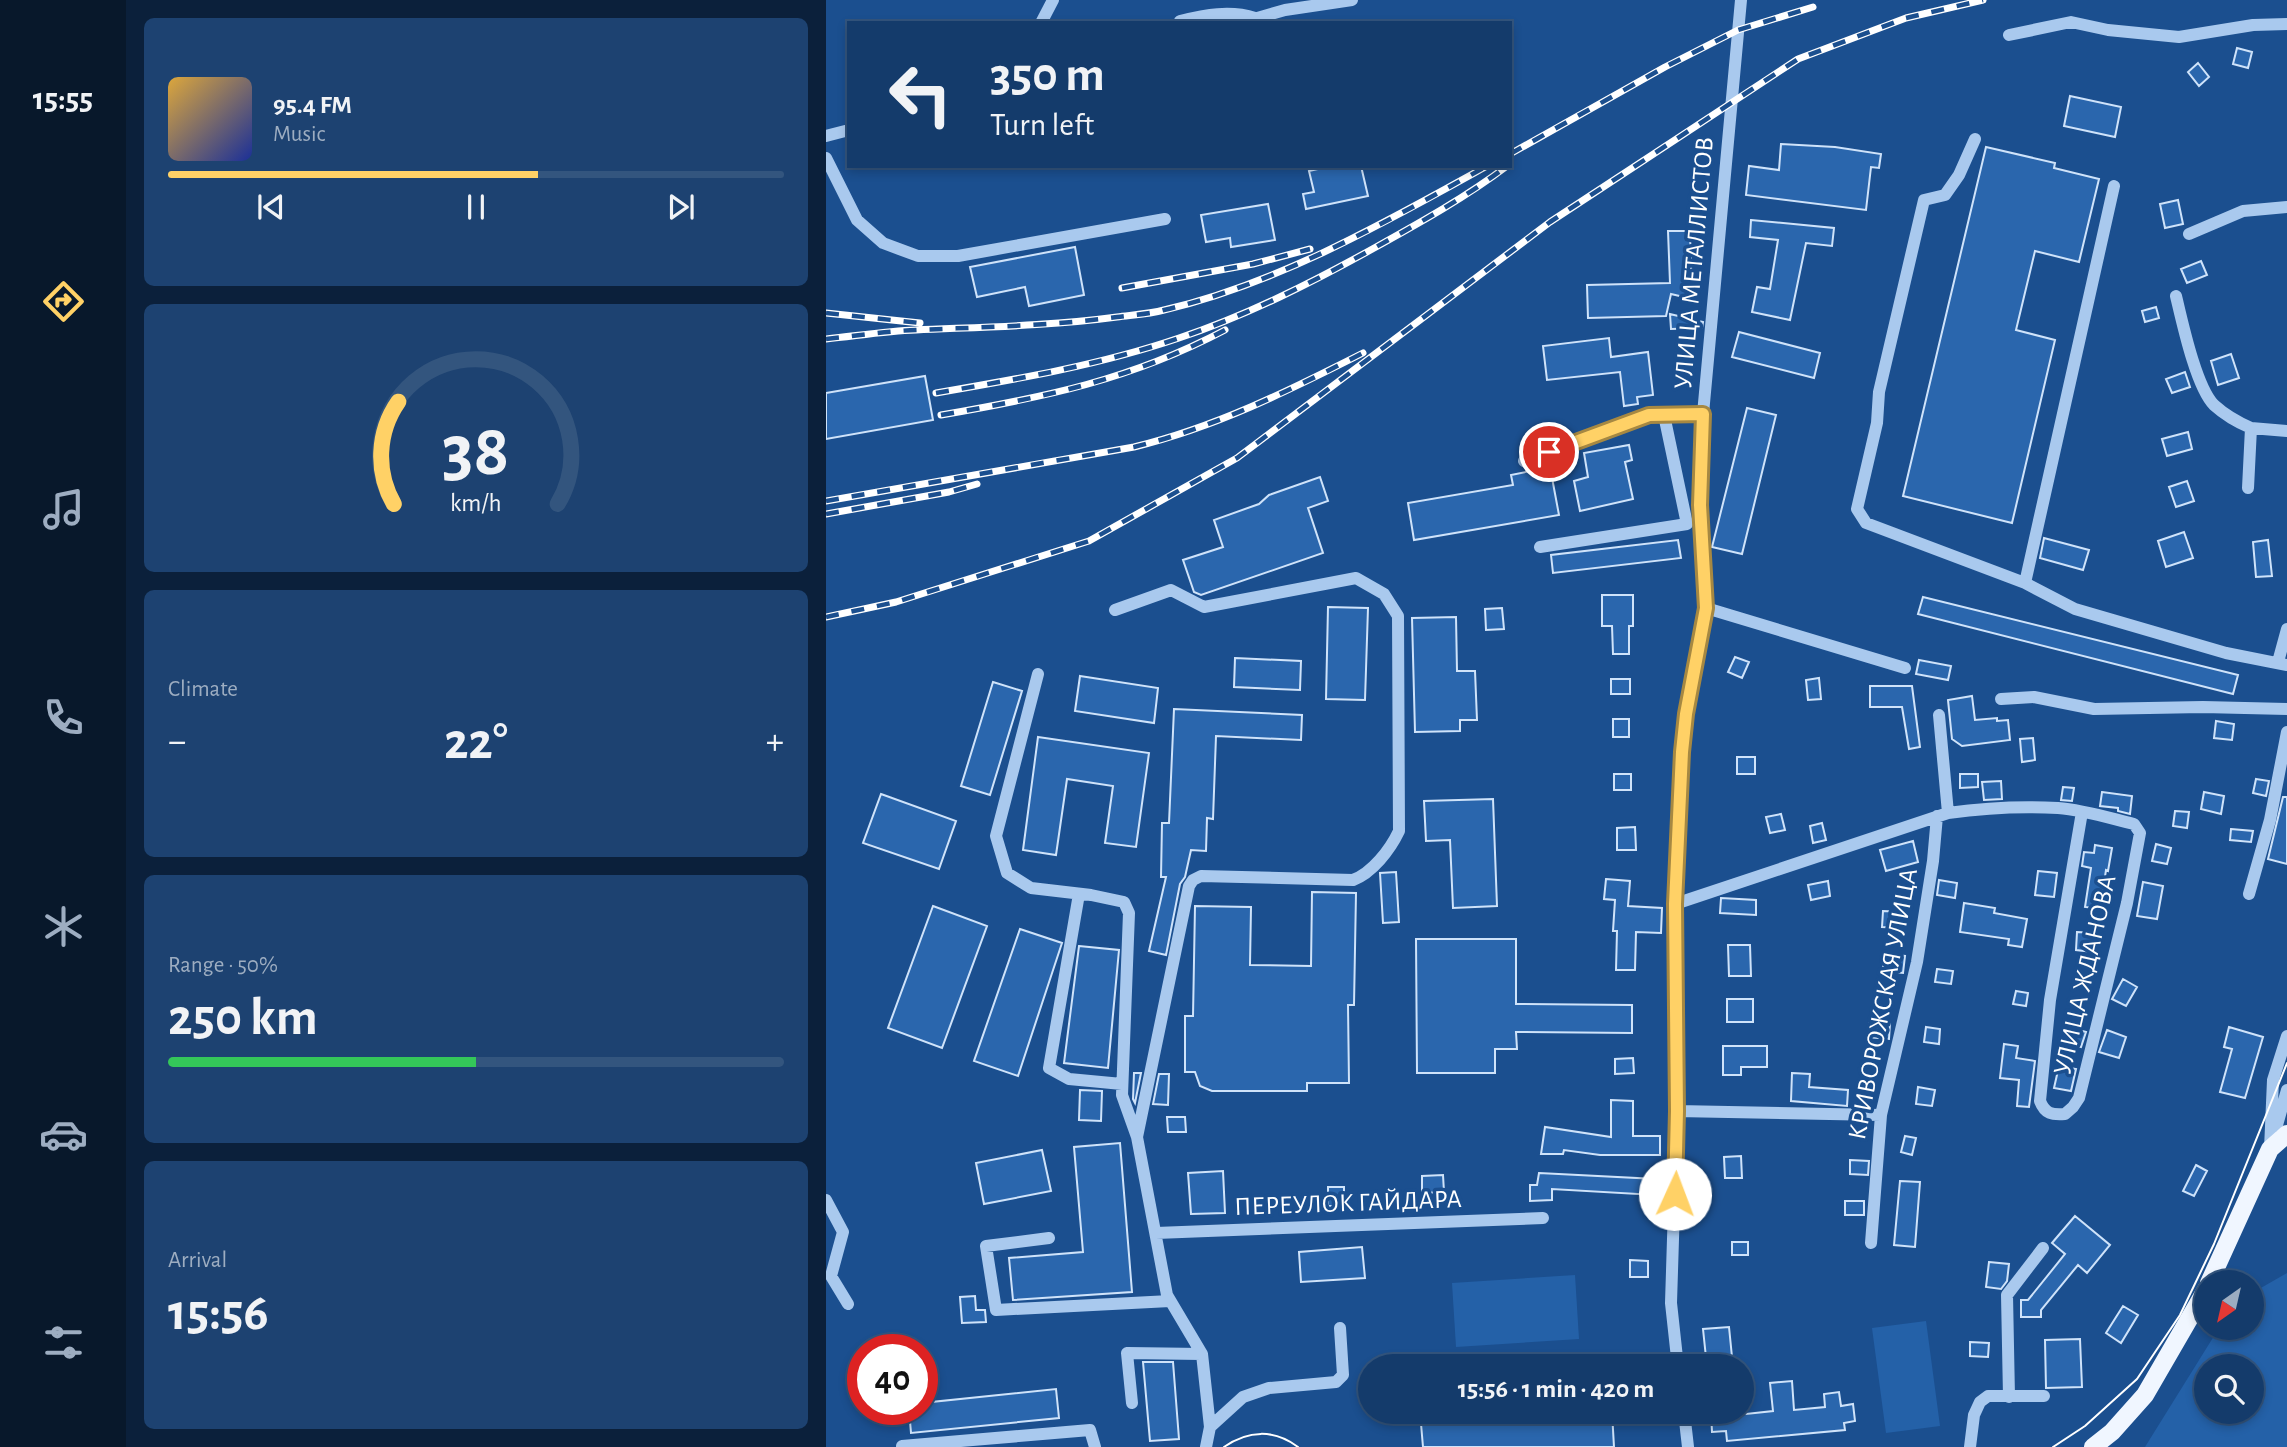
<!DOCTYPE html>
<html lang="en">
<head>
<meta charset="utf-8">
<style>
	:root { --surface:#143b6b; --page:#1d4271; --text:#f1f3f6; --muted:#9dadc1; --line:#33557e; --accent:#ffd166 }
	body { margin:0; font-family:"Alegreya Sans",sans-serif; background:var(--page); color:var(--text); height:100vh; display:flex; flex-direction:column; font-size:26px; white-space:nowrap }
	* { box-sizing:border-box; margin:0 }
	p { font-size:23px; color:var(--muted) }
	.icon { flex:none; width:38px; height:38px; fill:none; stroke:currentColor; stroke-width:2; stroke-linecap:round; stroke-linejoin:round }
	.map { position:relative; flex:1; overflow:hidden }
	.sheet { display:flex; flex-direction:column; gap:18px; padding:18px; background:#0b203b; width:700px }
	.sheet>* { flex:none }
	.guide { position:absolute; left:21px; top:21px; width:665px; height:147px; border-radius:0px; box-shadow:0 4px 10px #0003,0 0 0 2px var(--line); background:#143b6b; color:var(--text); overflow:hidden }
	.needle { width:46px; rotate:214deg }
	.controls { position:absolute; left:1368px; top:1270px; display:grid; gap:14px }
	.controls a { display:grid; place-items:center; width:70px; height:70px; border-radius:50%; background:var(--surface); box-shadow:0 4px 10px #0003,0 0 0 2px var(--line); font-size:35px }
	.speed { position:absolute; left:21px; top:1334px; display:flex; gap:14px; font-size:35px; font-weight:700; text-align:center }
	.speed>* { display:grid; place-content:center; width:91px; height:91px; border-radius:50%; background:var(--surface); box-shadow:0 4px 10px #0003,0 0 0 2px var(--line); line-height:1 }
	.speed .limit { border:10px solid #d22; background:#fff; color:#111 }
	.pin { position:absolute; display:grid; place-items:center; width:60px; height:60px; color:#fff; margin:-30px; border:4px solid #fff; border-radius:50%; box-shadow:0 2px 7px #0007 }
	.me { position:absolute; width:77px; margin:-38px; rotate:2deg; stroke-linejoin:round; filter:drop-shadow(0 0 5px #0008) }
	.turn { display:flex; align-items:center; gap:24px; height:147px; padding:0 28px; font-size:32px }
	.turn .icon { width:91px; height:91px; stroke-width:2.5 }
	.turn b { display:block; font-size:49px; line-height:60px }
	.big { font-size:52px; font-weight:700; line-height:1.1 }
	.sheet .tile { flex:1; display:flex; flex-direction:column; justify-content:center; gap:10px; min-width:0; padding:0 24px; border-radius:10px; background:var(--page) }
	.sheet .dial { align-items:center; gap:0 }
	.dial svg { height:182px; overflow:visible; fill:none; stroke:var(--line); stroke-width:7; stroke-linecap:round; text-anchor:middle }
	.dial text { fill:var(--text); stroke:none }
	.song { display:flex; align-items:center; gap:21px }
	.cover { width:84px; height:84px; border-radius:10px; background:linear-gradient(135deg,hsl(40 70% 55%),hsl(230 70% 35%)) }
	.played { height:7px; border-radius:4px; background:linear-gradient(90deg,var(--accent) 60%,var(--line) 60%) }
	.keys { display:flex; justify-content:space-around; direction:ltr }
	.heat { display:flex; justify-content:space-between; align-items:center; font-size:38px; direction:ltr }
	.charge { height:10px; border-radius:5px; background:linear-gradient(90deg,#34c759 50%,var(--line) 0) }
	.trip { position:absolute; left:532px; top:1354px; width:396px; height:70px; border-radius:35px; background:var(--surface); box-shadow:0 4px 10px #0003,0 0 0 2px var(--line); font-weight:700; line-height:70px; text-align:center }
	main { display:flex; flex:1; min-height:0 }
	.tabs { display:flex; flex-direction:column; width:126px; justify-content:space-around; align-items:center; background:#08182b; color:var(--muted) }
	.tabs .icon { width:49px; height:49px }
	.tabs .on { color:var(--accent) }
	.tabs b { font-size:32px; color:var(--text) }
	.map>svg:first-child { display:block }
	.green { fill:#2461a8; fill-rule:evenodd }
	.building { fill:#2a66ad; stroke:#cfe3fa; stroke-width:2 }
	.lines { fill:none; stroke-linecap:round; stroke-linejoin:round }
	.minor { stroke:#a9c9ee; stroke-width:12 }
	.major { stroke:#f0f6ff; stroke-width:18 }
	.tram { stroke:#fff; stroke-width:2 }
	.rail-casing { stroke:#fff; stroke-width:7 }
	.rail { stroke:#1b4f8f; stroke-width:4.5; stroke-dasharray:13; stroke-linecap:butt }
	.route-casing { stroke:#a68842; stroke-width:18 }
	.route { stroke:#ffd166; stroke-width:12 }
	.labels { text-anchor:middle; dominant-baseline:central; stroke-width:7; stroke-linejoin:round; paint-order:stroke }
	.street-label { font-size:26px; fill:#fff; stroke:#1b4f8f }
</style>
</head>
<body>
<main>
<nav class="tabs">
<b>15:55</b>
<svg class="icon on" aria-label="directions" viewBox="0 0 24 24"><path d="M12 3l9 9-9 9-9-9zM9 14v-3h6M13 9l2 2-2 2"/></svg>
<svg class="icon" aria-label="music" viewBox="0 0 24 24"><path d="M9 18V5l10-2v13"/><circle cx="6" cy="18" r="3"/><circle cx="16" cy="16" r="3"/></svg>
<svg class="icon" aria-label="phone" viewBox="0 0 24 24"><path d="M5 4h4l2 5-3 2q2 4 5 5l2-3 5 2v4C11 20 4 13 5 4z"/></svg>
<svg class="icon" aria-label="climate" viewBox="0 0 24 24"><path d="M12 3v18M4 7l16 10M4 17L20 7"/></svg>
<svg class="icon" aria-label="car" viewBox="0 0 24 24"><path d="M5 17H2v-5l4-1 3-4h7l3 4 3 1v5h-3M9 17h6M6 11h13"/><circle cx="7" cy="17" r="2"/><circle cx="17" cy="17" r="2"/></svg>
<svg class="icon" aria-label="filters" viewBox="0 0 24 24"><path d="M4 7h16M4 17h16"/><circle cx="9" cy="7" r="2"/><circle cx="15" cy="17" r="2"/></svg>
</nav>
<section class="sheet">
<div class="tile">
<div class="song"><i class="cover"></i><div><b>95.4 FM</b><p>Music</p></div></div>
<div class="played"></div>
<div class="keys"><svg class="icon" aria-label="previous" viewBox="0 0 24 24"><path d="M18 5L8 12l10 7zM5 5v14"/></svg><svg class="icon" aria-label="pause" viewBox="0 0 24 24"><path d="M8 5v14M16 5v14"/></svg><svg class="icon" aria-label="next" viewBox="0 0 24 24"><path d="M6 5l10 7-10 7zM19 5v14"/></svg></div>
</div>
<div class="tile dial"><svg viewBox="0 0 100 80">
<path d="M14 69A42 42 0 1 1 86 69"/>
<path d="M14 69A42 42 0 0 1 16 24" stroke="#ffd166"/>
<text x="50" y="56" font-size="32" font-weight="700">38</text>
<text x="50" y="72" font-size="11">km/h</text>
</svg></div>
<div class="tile"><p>Climate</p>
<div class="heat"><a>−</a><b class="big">22°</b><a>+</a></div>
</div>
<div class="tile"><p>Range · 50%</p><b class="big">250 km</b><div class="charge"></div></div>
<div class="tile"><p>Arrival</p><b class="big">15:56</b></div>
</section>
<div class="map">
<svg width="1461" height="1447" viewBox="0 0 1461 1447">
	<rect width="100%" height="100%" fill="#1b4f8f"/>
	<path class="green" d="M1461,1273V1447H1319L1393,1328H1426V1293ZM1381,1367H1426V1412H1381Z
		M749,1275L753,1339L630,1347L626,1283Z
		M1100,1321L1114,1426L1060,1433L1046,1328Z"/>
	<path class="building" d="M1411,48L1426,52L1422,68L1407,64Z
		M1372,63L1383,77L1373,86L1362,72Z
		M1244,96L1295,107L1289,137L1238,126Z
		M955,144L1009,147L1055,154L1053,168L1045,167L1040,210L920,195L923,166L953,170Z
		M1160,147L1229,163L1228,168L1273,179L1253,262L1209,251L1190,330L1229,340L1186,523L1077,496Z
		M505,166H535L542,196L480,209L477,194L488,192L483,171Z
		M1352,200L1357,224L1339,228L1334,204Z
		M442,204L449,240L405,247L404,238L380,242L375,215Z
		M925,220L1008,228L1006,246L980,243L964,320L926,312L931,287L944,289L952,240L924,237Z
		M842,231H864L866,299L845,294L840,316L762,318L761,285L844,283Z
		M249,247L258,295L203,306L199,287L151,297L144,267Z
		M1375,261L1381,275L1361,283L1355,269Z
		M1330,307L1333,318L1319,322L1316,311Z
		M844,314L877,322L876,328L845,329Z
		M913,332L994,353L988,378L906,357Z
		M783,338L785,357L822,352L827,395L811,397L812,404L798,406L794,372L721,380L717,346Z
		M1405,354L1413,378L1392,385L1385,361Z
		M1359,372L1364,387L1346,393L1340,379Z
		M99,376L107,420L0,439V393Z
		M921,408L950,415L916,554L886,547Z
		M1362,432L1366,449L1341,456L1336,439Z
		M803,445L806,460L799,462L807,499L754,511L748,481L762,477L758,453Z
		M724,467L733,515L588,540L582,503L687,485L685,475Z
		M494,477L502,501L482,508L497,553L375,595L368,592L357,560L397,547L388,520L433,504L443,495Z
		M1361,481L1368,501L1350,507L1343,487Z
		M1358,532L1367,558L1340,567L1332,541Z
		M1218,538L1263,550L1257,570L1214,558Z
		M852,540L855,558L727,573L725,555Z
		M1442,540L1446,576L1430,577L1427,542Z
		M776,595H807V626H803V654H787L786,626H776Z
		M1097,597L1412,675L1407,694L1092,614Z
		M502,607L542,608L539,700L500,699Z
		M676,608L678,629L660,630L659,609Z
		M630,617L631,671H649L651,720H634V731L589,732L586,618Z
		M909,657L923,662L916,678L902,672Z
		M409,658L475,661L474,690L408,687Z
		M1093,660L1125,666L1122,680L1090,674Z
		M254,676L332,688L328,723L249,711Z
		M993,678L995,699L982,700L980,680Z
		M785,679H804V694H785Z
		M167,682L196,691L164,795L135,786Z
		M1044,686H1086L1094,747L1083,749L1076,707H1044Z
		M1146,696L1149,720L1171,718V721L1182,720L1184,740L1136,746L1126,739L1122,700Z
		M348,709L476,715L475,740L390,736L387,819L381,818L380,851L365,850L359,877L354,884L340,955L323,951L340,877H335L336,823H343Z
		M787,719H803V737H787Z
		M1390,721L1408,724L1406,740L1388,738Z
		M212,737L323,753L310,847L279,843L287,786L241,779L230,855L197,850Z
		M1207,738L1209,760L1196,762L1194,739Z
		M911,757H929V774H911Z
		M788,774H805V790H788Z
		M1134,774H1152V787L1134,788Z
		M1430,779L1443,781L1440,796L1427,793Z
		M1175,781L1176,799L1158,800L1156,782Z
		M1237,787L1248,788L1246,801L1235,800Z
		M1276,792L1306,796L1304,814L1292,811V808L1274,806Z
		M1378,792L1398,796L1395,814L1375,809Z
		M55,794L130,821L113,869L37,843Z
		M1457,797H1461V864L1442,859Z
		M667,799L671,906L627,908L624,840L600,841L598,801Z
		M1349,811L1363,812L1361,828L1347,826Z
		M955,814L959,830L944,833L940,817Z
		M996,823L1000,840L987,843L984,826Z
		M809,827L810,850H791V828Z
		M1405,829L1427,831L1425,842L1404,840Z
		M1087,841L1092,862L1060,871L1054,850Z
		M1330,844L1345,848L1341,864L1326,861Z
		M1269,845L1286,848L1282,871L1280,870L1274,909L1259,907L1265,868L1256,866L1258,852L1268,853Z
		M1212,871L1231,873L1228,897L1209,895Z
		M570,872L573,922L557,923L554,873Z
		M780,879L804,881L802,906L836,908L835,933L810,932L809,970H790L791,931H787L789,900L778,899Z
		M1113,880L1131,883L1129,898L1111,895Z
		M1002,881L1004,896L985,900L982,885Z
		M1317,882L1337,886L1331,919L1311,916Z
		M486,892L530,893L528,1005H522L523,1083H481V1091H386L374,1086L369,1072H359V1016H367L369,906L425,907L424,965L485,966Z
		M895,898L930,900V915L894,913Z
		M1138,903L1169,908L1168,913L1201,919L1196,947L1182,945L1183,939L1134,932Z
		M107,906L161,926L116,1048L62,1028Z
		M1057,911L1078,912L1077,928L1056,927Z
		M194,929L236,943L192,1076L148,1061Z
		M1251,932L1268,933L1267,952L1250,950Z
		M590,939H690V1004L806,1005V1033L690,1032L691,1049H669V1073H591Z
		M902,945H924L925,976H903Z
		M253,946L293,950L282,1068L238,1063Z
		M1058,954L1079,956L1077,973L1057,971Z
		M1111,969L1127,971L1125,984L1109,982Z
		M1297,979L1311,987L1300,1006L1286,999Z
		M1190,991L1202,993L1200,1006L1187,1004Z
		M901,999H927V1022H901Z
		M1044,1021L1064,1023L1063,1039L1042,1037Z
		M1100,1027L1114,1029L1113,1044L1098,1042Z
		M1403,1027L1437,1037L1419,1098L1394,1092L1406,1049L1398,1047Z
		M1245,1028L1260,1032L1255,1047L1241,1043Z
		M1281,1030L1300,1037L1293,1058L1273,1052Z
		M1178,1044L1192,1046L1190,1058L1209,1061L1203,1107L1191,1106L1193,1080L1174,1078Z
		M897,1046H941V1067H915V1075H897Z
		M807,1058L808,1073L789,1074V1059Z
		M1233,1066L1250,1069L1245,1091L1228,1088Z
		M308,1073H315L309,1103L307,1099Z
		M966,1073L984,1074L983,1087L1022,1090L1021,1106L965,1101Z
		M333,1074H343L342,1105L327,1104Z
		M1092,1087L1109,1090L1106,1106L1090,1104Z
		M254,1090L276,1091L275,1121L253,1120Z
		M785,1100L807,1101V1136H834V1155H774L738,1150L737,1154H715L719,1127L785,1137Z
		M341,1117H359L360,1132H342Z
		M1079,1136L1090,1138L1086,1155L1075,1152Z
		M294,1143L306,1292L187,1300L183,1258L257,1252L248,1147Z
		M216,1150L225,1191L158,1204L150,1163Z
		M915,1156L916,1178H899L898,1157Z
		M1024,1160L1043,1161L1042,1175L1024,1174Z
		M1370,1165L1381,1171L1368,1196L1357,1191Z
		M397,1171L399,1213L365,1214L362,1173Z
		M713,1173L830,1179L829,1195L726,1189V1200L704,1201V1185H711Z
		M617,1175L618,1192L596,1193V1176Z
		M1074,1181L1094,1182L1089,1247L1068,1245Z
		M502,1187H518V1206H502Z
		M1019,1201H1038V1215H1019Z
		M1249,1216L1284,1245L1261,1273L1252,1265L1215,1310V1317H1195V1300H1202L1239,1254L1226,1243Z
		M906,1242H922V1255H906Z
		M536,1247L539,1278L475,1282L473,1252Z
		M804,1260L822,1261V1277H804Z
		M1163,1262L1183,1264L1181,1281L1175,1289L1160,1287Z
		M149,1296L150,1310H159L160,1322L136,1323L134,1297Z
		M1297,1306L1312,1315L1295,1343L1280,1333Z
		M903,1327L907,1367H881L877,1329Z
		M1254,1339L1256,1387L1220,1388L1219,1340Z
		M1144,1342L1163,1343L1162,1357L1144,1356Z
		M317,1362H347L353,1439L324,1441Z
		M966,1381L968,1410L999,1407L998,1394L1013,1392L1015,1406L1027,1404L1029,1421L1018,1423L1019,1430L901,1441L900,1431L886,1432L885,1412H911V1415L947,1411L944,1383Z
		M230,1389L233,1418L85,1433L83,1409H96V1403Z
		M594,1412H786L788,1447H597Z"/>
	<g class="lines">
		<path class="minor" d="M354,21C379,15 404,10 429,18
			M215,23L227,0
			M414,23L459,10L526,0
			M1183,35L1245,22L1282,30L1353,37L1427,25L1461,24
			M0,136L23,130
			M1149,139L1133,175L1119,195L1098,200L1053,392L1051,423L1031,509L1040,523L1199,583L1249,609L1400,653L1461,665
			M0,158L31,220L57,243L92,256H132L339,219
			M1363,234L1417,211L1461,207
			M1350,296C1356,321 1370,387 1388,405C1399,415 1411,422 1425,428L1422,488
			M1425,428L1461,431
			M698,461L823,415L877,414
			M714,547L861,524L838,415
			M1199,583L1288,186
			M880,608L1079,668
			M289,610L345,590L378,607L530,578L558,594L572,616L573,831C564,850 546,873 527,880L375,876L367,880L363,886L311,1137
			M1452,662L1461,629
			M212,674L170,836L181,873L205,888L265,895L298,902L303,913L296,1095L311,1137L341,1295L376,1354L384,1427L380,1447
			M1175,699L1208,697L1268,709L1377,707L1461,709
			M1113,715L1122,813
			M253,894L223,1068L243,1079L296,1084
			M1423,894L1444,820L1461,732
			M849,904L1122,813C1158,808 1196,806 1232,808C1258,810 1283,818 1308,824L1314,833L1301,903L1253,1098L1247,1107L1239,1114C1226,1115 1219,1114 1214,1101L1224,1000L1256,812
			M851,1111L1055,1115
			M1451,1125L1461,1090
			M1444,1149L1447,1080L1461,1036
			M0,1200L17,1232L5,1276
			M330,1233L717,1218
			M223,1238L160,1246L170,1310L344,1301
			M1045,1243L1055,1115L1091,962L1107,861L1111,816
			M5,1276L22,1304
			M852,1367L845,1303L851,1111L849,904L854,770L860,714L880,608L874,505L877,414L915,0
			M1183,1397L1181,1295L1217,1248
			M306,1403L301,1353L376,1354
			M858,1412L862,1447
			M384,1427L417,1397L443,1388L510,1382L517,1375L514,1328
			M76,1446L264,1430L269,1447
			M1144,1447L1148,1415L1154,1402L1162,1396H1218"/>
		<path class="major" d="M1383,1283L1444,1149L1461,1134
			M1267,1447L1286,1432L1319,1395L1381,1288"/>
		<path class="tram" d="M398,1447C422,1430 448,1429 472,1447
			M1227,1447L1259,1426L1311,1379L1354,1315L1388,1244L1461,1063"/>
		<g class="rail-casing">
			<path id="rail" d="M684,154L839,67L912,30L987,7
				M296,288L427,264L484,249
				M0,313L94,323
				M0,339C30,336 60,331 90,330C157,327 224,326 291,317C306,315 323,314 338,310C453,283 558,223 661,166
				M110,393C192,379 274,365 353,338C422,315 487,282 550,247C595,222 640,197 681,166
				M115,415C219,397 304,380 399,330
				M0,501L308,447C390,427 462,391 537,353
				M0,514L123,492L151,484
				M0,617L70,602L263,541L411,458L724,222L972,59L1080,18L1157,0"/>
		</g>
		<use href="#rail" class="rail"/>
	</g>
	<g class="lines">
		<g class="route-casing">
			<path id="route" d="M723,452L823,415L877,414L874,505L880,608L860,714L856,752L849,904L851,1111L849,1194"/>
		</g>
		<use href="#route" class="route"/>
	</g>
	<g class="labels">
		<g class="street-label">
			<text transform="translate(868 263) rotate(-85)">УЛИЦА МЕТАЛЛИСТОВ</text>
			<text transform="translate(1259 975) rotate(-77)">УЛИЦА ЖДАНОВА</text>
			<text transform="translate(1057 1004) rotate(-79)">КРИВОРОЖСКАЯ УЛИЦА</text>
			<text transform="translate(522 1203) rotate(-2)">ПЕРЕУЛОК ГАЙДАРА</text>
		</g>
	</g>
</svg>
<div class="controls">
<a><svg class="needle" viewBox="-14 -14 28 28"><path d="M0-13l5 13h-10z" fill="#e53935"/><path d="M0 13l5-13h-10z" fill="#9dadc1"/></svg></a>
<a><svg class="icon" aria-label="search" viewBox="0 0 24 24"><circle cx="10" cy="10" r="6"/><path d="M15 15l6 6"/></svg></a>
</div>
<div class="speed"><div class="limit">40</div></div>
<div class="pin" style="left:723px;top:452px;background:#d93025"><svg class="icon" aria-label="arrive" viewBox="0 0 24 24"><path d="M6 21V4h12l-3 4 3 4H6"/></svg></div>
<svg class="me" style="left:849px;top:1194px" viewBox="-20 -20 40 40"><circle r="19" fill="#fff"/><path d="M0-13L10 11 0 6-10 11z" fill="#ffd166"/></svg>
<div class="trip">15:56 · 1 min · 420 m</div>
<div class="guide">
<div class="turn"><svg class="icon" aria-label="left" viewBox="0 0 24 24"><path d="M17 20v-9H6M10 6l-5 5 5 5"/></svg><div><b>350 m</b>Turn left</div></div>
</div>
</div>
</main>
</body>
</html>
